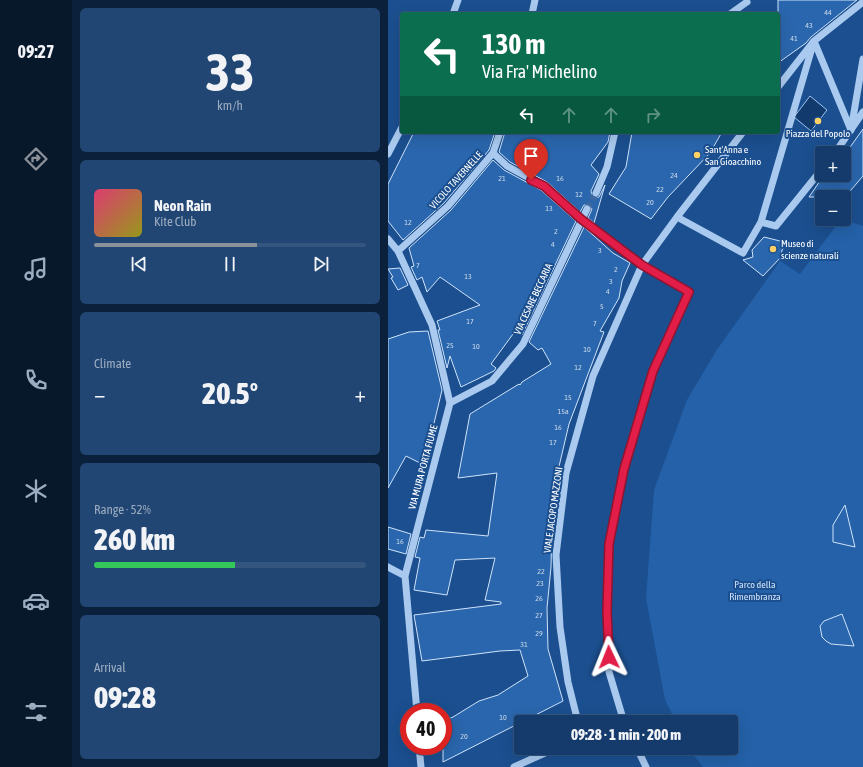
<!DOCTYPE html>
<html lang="en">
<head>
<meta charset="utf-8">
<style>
	:root { --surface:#143b6b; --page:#214673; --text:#f1f3f6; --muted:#9dadc1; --line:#33557e; --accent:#8c9099 }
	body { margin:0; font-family:"Asap Condensed",sans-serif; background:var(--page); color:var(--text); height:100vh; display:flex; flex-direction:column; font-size:15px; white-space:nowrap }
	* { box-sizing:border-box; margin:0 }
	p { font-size:13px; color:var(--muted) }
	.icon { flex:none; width:22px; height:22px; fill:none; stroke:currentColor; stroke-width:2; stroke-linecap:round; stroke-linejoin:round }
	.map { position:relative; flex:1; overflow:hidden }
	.side { display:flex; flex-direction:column; gap:8px; padding:8px; background:#0b203b; width:316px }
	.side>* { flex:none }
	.banner { position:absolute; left:12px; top:12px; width:380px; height:122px; border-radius:4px; box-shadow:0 4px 16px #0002,0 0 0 1px var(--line); background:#0b6e4f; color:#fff; overflow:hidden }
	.controls { position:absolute; left:427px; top:146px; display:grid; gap:8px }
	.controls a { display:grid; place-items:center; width:36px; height:36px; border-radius:4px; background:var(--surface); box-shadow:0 4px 16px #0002,0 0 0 1px var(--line); font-size:20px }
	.speed { position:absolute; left:12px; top:703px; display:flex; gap:8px; font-size:20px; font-weight:700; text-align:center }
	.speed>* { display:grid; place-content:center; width:52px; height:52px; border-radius:50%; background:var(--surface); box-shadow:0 4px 16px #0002,0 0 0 1px var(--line); line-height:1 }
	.speed .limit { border:6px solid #d22; background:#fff; color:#111 }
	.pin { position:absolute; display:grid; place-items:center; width:34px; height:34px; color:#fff; margin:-41px -17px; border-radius:50% 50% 50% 0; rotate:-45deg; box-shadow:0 0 4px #0007 }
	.pin .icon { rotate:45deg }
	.me { position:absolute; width:44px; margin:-22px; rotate:358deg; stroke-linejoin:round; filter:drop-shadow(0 0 3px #0008) }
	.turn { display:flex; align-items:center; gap:14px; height:84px; padding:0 16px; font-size:18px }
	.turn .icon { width:52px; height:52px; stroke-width:2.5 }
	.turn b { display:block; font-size:28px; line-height:34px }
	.lanes { display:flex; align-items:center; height:38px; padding:0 16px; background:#0003; justify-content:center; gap:20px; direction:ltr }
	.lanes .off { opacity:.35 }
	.big { font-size:30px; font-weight:800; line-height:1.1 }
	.side .widget { flex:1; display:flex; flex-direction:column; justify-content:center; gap:6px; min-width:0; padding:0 14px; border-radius:6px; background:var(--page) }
	.side .dial { align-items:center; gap:0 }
	.dial b { font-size:52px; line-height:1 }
	.song { display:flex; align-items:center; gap:12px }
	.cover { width:48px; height:48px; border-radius:6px; background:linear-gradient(135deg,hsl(340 70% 55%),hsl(60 70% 35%)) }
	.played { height:4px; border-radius:2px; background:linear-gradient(90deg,var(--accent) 60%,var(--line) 60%) }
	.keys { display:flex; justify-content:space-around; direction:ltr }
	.heat { display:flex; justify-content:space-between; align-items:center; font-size:22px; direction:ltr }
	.charge { height:6px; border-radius:3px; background:linear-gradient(90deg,#34c759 52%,var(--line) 0) }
	.trip { position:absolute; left:126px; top:715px; width:224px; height:40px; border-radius:4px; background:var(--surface); box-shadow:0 4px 16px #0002,0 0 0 1px var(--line); font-weight:800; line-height:40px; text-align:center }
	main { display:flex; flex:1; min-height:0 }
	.menu { display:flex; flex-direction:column; width:72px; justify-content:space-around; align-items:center; background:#08182b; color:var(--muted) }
	.menu .icon { width:28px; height:28px }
	.menu .current { color:var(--accent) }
	.menu b { font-size:18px; color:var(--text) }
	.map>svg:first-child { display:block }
	.green { fill:#2461a8 }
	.water { fill:#123a6d; stroke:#9cc4f0 }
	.building { fill:#2a66ad; stroke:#cfe3fa }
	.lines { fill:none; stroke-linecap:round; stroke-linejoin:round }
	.minor-tunnel { stroke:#3d69a0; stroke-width:7; stroke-dasharray:7 3.5; stroke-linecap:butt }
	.minor { stroke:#a9c9ee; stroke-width:7 }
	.route-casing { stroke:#92132f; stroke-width:10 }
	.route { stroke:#e11d48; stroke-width:7 }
	.poi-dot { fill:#ffd166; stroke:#1b4f8f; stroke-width:1.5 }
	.labels { text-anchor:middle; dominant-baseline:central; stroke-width:4; stroke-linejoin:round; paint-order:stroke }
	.number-label { font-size:8px; fill:#cad9ea }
	.poi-label { font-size:10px; fill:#fff; stroke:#1b4f8f; text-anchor:start }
	.street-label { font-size:10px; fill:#fff; stroke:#1b4f8f }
	.park-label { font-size:10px; fill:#cfe3fa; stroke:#1b4f8f }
</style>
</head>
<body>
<main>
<nav class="menu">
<b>09:27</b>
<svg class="icon current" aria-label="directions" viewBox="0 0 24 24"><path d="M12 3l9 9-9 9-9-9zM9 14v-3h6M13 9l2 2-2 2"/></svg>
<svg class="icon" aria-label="music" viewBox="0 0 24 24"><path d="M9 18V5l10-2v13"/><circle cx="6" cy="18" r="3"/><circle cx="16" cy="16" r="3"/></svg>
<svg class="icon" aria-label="phone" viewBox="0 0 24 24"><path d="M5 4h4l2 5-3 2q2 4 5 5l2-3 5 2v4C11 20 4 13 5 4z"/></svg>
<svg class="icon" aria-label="climate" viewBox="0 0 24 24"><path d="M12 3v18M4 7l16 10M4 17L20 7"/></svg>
<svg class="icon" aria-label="car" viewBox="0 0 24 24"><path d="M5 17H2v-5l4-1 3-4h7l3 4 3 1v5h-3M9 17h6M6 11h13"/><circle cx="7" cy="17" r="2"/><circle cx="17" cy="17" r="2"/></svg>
<svg class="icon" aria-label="filters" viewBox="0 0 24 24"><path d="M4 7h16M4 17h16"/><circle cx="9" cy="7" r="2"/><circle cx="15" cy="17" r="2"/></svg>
</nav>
<section class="side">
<div class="widget dial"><b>33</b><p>km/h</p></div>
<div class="widget">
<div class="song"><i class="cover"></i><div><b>Neon Rain</b><p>Kite Club</p></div></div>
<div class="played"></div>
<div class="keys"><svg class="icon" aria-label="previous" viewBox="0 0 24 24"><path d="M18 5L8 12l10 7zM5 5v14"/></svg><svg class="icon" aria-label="pause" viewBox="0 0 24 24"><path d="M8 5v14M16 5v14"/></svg><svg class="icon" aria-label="next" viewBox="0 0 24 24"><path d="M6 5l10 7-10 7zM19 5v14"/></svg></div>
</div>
<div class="widget"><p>Climate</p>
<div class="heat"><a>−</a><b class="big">20.5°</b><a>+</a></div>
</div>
<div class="widget"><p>Range · 52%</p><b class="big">260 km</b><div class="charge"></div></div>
<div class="widget"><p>Arrival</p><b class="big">09:28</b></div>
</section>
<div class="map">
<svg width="475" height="767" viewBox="0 0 475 767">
	<rect width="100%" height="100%" fill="#1b4f8f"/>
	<path class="green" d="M453,219L475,226V767H315L300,748H343V722H288L277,700L258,598L266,490L299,400L328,351L392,261L412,274Z"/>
	<path class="water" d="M422,96L439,110L423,131L406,117Z"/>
	<path class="building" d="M390,0H469L423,37L418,43L390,63Z
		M475,129V176L457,197H421L436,175H456V153H453L457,147L460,150Z
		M26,132H107L101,150L56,203L15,240L0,221V184Z
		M117,132H222L220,142L203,165L211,174L203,191L204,196L208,198L211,197L217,185L206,223L200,218L204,209L201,205H196L192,212L159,182L122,162L111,152Z
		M244,132H334L322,153L280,197L263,219L221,194L238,167Z
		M105,160L116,170L153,190L188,221L134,335L128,330L103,364L108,368L106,371L73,387L62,356L59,368L50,330H52L49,321L92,305L52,277L39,292L34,277L29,280L23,267L26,266L21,248L63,210Z
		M196,227L225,253L242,263L234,281L231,298L212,331L216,332L181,424L169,475L164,523L163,567L159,608L160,649L175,701L55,762V721L65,717L91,701L110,695L140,676L132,650L112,651L34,661L26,615L113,604V602L97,600L107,558L67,560L59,595L26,590L32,558L27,557L32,537L36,538L38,530L100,536L109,473L70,478L82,414L131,384L132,385L134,382L163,364L154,348L150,350L141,342Z
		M376,237L400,243L394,250L393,257L375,276L355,260L365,257L364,250Z
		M12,268L20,285L10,290L3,278L5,277L0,269Z
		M40,331L54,390L36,465L18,456L0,488V339L21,332Z
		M457,505L467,547L445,542V525Z
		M0,527L23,534L18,554L0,549Z
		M454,614L466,646L443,644L438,641L434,637L432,626L436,621Z"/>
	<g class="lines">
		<path class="minor-tunnel" d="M199,209L208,193"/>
		<path class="minor" d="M65,14L70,0
			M144,14L147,0
			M342,14L359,2
			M426,41L463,130
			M390,87L426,41L475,2
			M463,130L475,59
			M112,132L105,153L119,166L156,186L193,219L254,265L301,292L265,371L236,469L221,544L219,612L221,672L236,722
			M447,153L475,112
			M0,154L14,127
			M208,193L219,167L227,132
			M289,217L355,253L373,222L388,226L434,169
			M373,222L426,41
			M0,239L10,251L44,325L62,403L17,576L29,712
			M10,251L60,206L105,153
			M62,403L104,381L135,344L199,209
			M0,567L17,576
			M190,722L180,682L172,627L168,555L178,473L205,376L254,265L289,217L355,132
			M224,722L233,718
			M31,746L33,767
			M249,748L258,767
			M126,767L168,748"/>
	</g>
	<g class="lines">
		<g class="route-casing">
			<path id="route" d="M143,180L156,186L193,219L254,265L301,292L265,371L236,469L221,544L219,612L221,657"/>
		</g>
		<use href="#route" class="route"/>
	</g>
	<g class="poi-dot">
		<circle cx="430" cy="121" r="4"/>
		<circle cx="309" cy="155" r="4"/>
		<circle cx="385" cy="249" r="4"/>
	</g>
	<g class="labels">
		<g class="number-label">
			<text x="440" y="12">44</text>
			<text x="421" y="25">43</text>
			<text x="406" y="38">41</text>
			<text x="286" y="175">24</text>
			<text x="114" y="178">21</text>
			<text x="172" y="178">16</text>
			<text x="272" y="189">22</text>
			<text x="191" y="194">12</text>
			<text x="262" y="202">20</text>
			<text x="161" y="208">13</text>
			<text x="20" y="222">12</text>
			<text x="168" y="231">2</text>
			<text x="165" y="244">4</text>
			<text x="212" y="250">3</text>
			<text x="30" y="265">7</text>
			<text x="228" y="269">2</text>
			<text x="80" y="276">13</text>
			<text x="223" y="281">3</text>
			<text x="220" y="291">4</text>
			<text x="214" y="306">5</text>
			<text x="82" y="321">17</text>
			<text x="207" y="323">7</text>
			<text x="62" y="345">25</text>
			<text x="88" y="346">10</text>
			<text x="199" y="349">10</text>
			<text x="190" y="367">12</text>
			<text x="180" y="397">15</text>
			<text x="175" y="411">15a</text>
			<text x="170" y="427">16</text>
			<text x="165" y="442">17</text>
			<text x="12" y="541">16</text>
			<text x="153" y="571">22</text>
			<text x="152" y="583">23</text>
			<text x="151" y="598">26</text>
			<text x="151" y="615">27</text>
			<text x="151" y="633">29</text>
			<text x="136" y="644">31</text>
			<text x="115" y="717">10</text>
			<text x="76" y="736">20</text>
		</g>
		<g class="poi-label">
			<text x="430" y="133" text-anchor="middle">Piazza del Popolo</text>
			<text x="317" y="149">Sant'Anna e<tspan x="317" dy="12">San Gioacchino</tspan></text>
			<text x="393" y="243">Museo di<tspan x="393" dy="12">scienze naturali</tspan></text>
		</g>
		<g class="street-label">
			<text transform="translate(68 180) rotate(-48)">VICOLO TAVERNELLE</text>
			<text transform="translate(145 299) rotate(-65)">VIA CESARE BECCARIA</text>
			<text transform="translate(35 467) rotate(-75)">VIA MURA PORTA FIUME</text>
			<text transform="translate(165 510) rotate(-82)">VIALE JACOPO MAZZONI</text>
		</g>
		<g class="park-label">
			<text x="367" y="584">Parco della<tspan x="367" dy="12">Rimembranza</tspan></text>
		</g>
	</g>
</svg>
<div class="controls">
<a>+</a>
<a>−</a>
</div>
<div class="speed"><div class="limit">40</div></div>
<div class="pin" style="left:143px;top:180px;background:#d93025"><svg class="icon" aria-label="arrive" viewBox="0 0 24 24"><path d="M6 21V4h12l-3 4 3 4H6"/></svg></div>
<svg class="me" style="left:221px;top:657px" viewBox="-20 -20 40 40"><path d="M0-17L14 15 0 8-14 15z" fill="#e11d48" stroke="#fff" stroke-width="4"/></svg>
<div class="trip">09:28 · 1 min · 200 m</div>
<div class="banner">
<div class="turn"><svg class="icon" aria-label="left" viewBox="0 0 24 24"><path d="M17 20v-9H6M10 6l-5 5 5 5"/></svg><div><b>130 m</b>Via Fra' Michelino</div></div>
<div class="lanes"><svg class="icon" aria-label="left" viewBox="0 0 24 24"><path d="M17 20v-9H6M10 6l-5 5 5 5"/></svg><svg class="icon off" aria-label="ahead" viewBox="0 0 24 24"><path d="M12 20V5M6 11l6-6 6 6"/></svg><svg class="icon off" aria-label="ahead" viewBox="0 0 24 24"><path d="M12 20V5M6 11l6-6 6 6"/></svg><svg class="icon off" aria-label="right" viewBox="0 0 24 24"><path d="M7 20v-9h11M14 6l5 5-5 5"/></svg></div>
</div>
</div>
</main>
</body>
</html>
